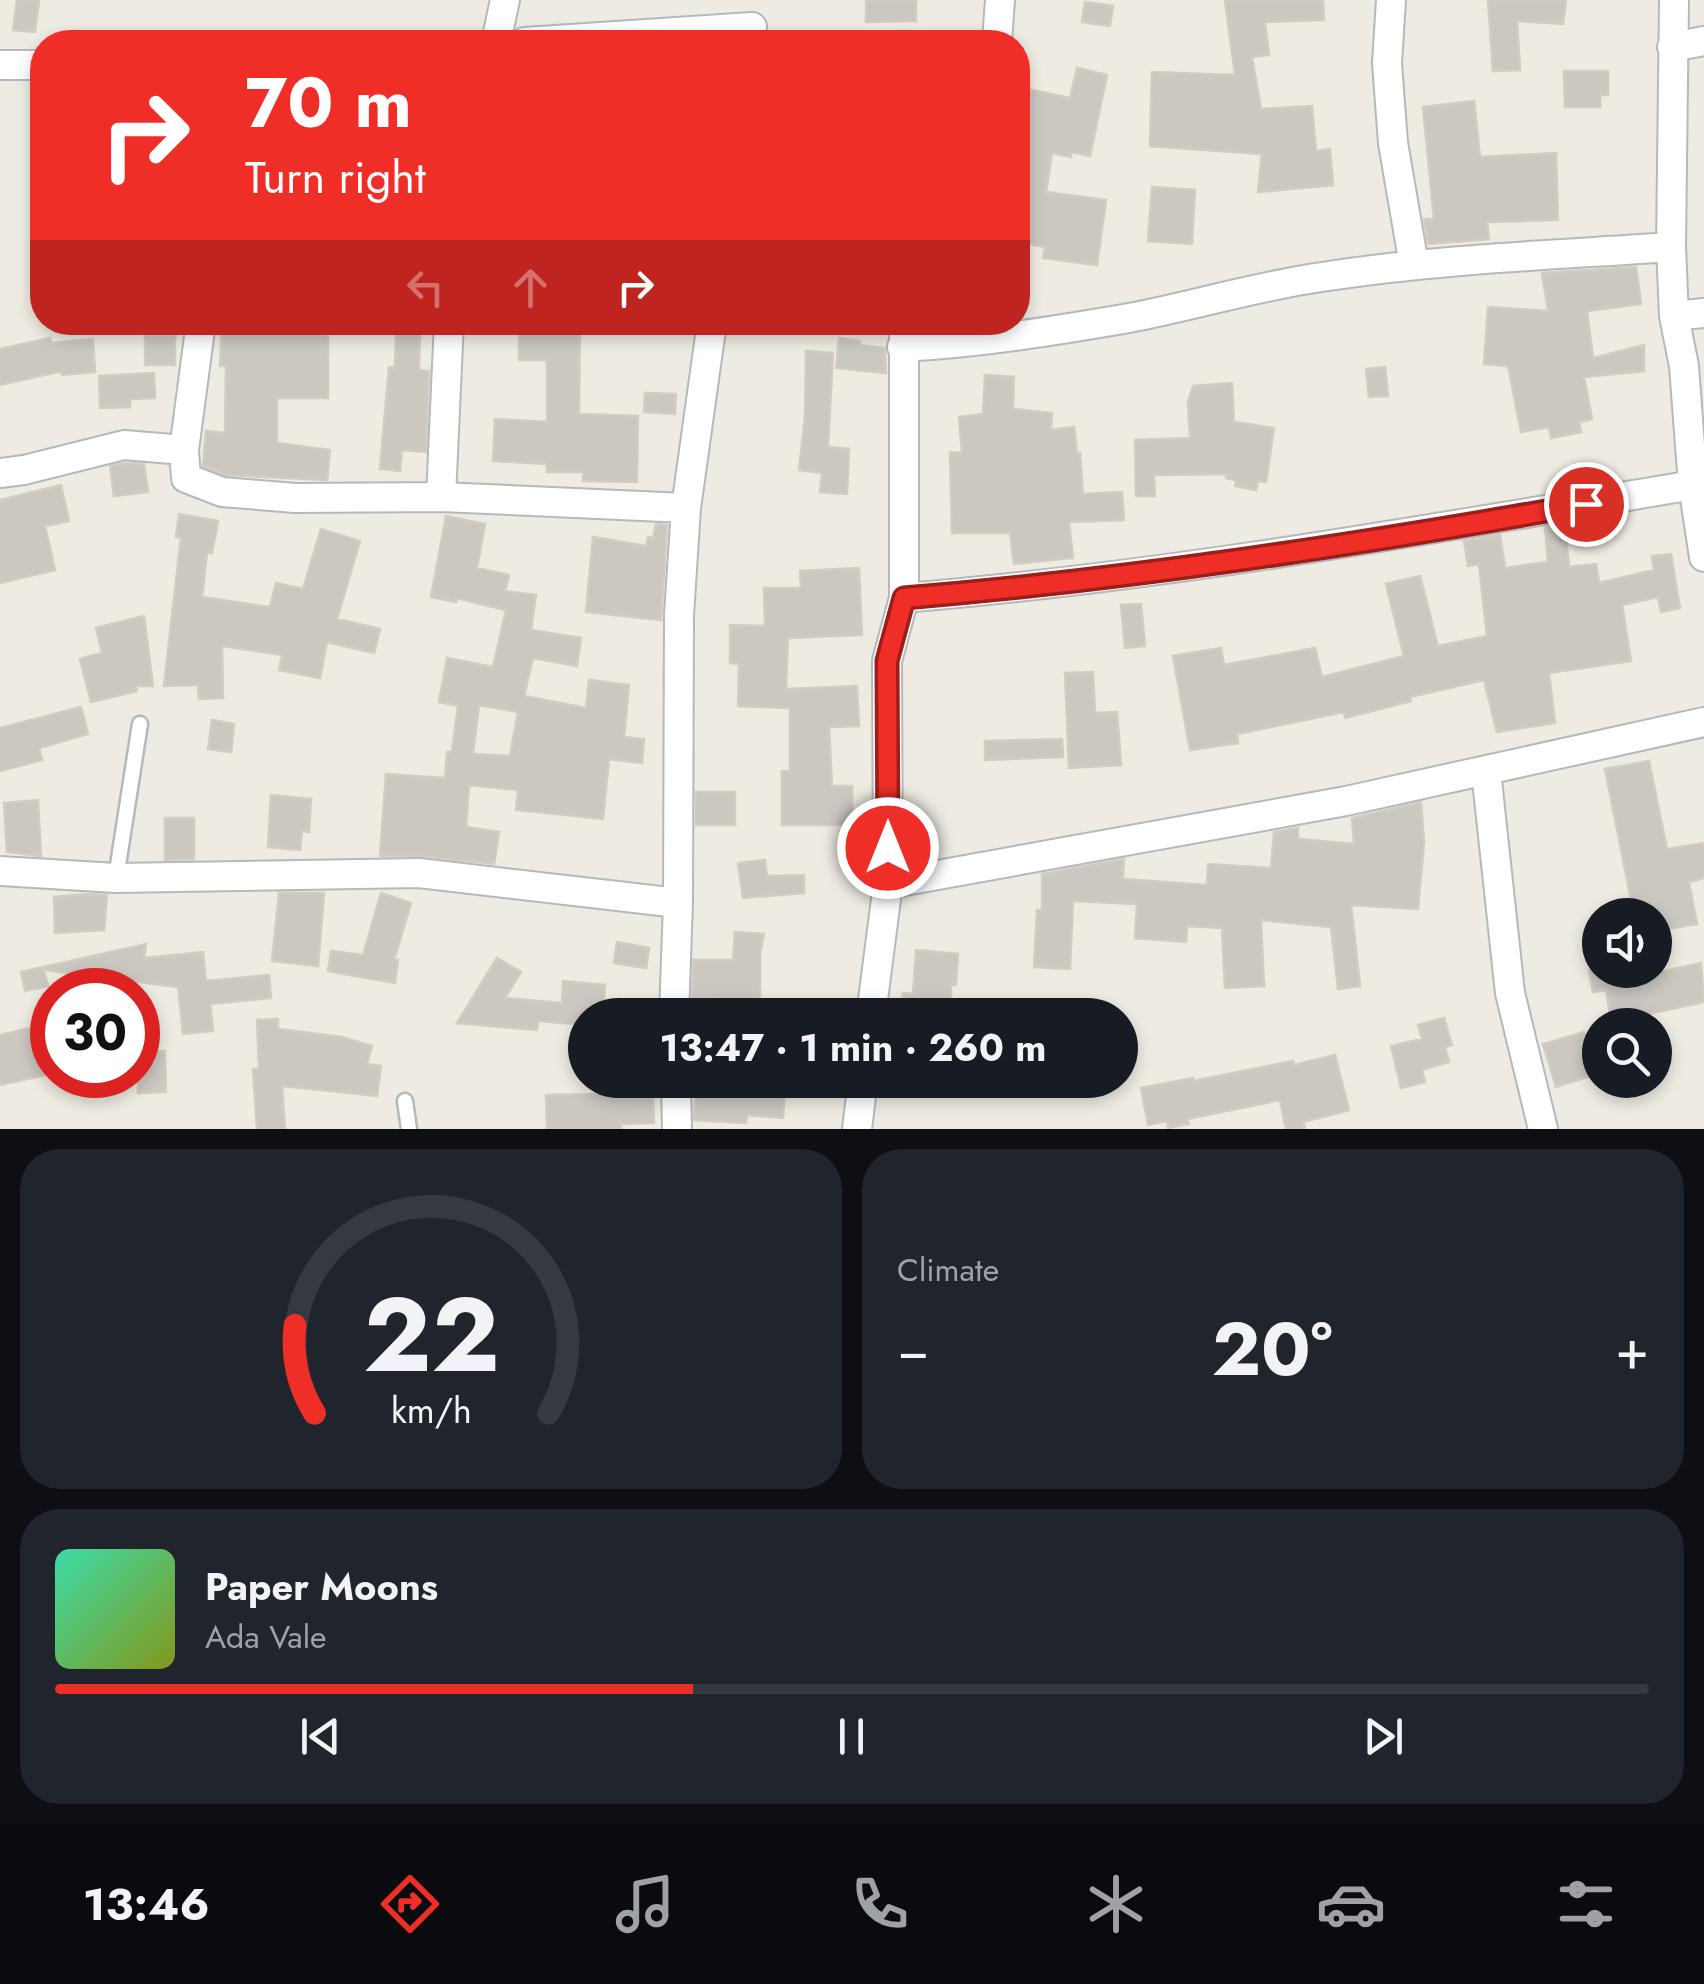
<!DOCTYPE html>
<html lang="en">
<head>
<meta charset="utf-8">
<style>
	:root { --surface:#171b24; --page:#20242c; --text:#f1f3f6; --muted:#9ea1a6; --line:#363941; --accent:#ef2e27 }
	body { margin:0; font-family:Jost,sans-serif; background:var(--page); color:var(--text); height:100vh; display:flex; flex-direction:column; font-size:38px; white-space:nowrap }
	* { box-sizing:border-box; margin:0 }
	p { font-size:32px; color:var(--muted) }
	.icon { flex:none; width:55px; height:55px; fill:none; stroke:currentColor; stroke-width:2; stroke-linecap:round; stroke-linejoin:round }
	.map { position:relative; height:1129px; overflow:hidden }
	.details { display:flex; flex-direction:column; gap:20px; padding:20px; background:#0d0f14; flex:1 }
	.details>* { flex:none }
	.top-card { position:absolute; left:30px; top:30px; width:1000px; height:305px; border-radius:40px; box-shadow:0 5px 15px #0003; background:#ef2e27; color:#fff; overflow:hidden }
	.tools { position:absolute; left:1582px; top:898px; display:grid; gap:20px }
	.tools a { display:grid; place-items:center; width:90px; height:90px; border-radius:50%; background:var(--surface); box-shadow:0 5px 15px #0003; font-size:50px }
	.speed { position:absolute; left:30px; top:968px; display:flex; gap:20px; font-size:50px; font-weight:700; text-align:center }
	.speed>* { display:grid; place-content:center; width:130px; height:130px; border-radius:50%; background:var(--surface); box-shadow:0 5px 15px #0003; line-height:1 }
	.speed .limit { border:15px solid #d22; background:#fff; color:#111 }
	.pin { position:absolute; display:grid; place-items:center; width:85px; height:85px; color:#fff; margin:-42px; border:5px solid #fff; border-radius:50%; box-shadow:0 2px 10px #0007 }
	.me { position:absolute; width:110px; margin:-55px; rotate:0deg; stroke-linejoin:round; filter:drop-shadow(0 0 8px #0008) }
	.turn { display:flex; align-items:center; gap:35px; height:210px; padding:0 50px; font-size:45px }
	.turn .icon { width:130px; height:130px; stroke-width:2.5 }
	.turn b { display:block; font-size:70px; line-height:85px }
	.lanes { display:flex; align-items:center; height:95px; padding:0 50px; background:#0003; justify-content:center; gap:50px; direction:ltr }
	.lanes .off { opacity:.35 }
	.big { font-size:75px; font-weight:700; line-height:1.1 }
	.details .tile { flex:1; display:flex; flex-direction:column; justify-content:center; gap:15px; min-width:0; padding:0 35px; border-radius:40px; background:var(--page) }
	.details .dial { align-items:center; gap:0 }
	.dial svg { height:260px; overflow:visible; fill:none; stroke:var(--line); stroke-width:7; stroke-linecap:round; text-anchor:middle }
	.dial text { fill:var(--text); stroke:none }
	.song { display:flex; align-items:center; gap:30px }
	.cover { width:120px; height:120px; border-radius:15px; background:linear-gradient(135deg,hsl(160 70% 55%),hsl(70 70% 35%)) }
	.played { height:10px; border-radius:5px; background:linear-gradient(90deg,var(--accent) 40%,var(--line) 40%) }
	.keys { display:flex; justify-content:space-around; direction:ltr }
	.heat { display:flex; justify-content:space-between; align-items:center; font-size:55px; direction:ltr }
	.details .tiles { flex:1; display:grid; gap:20px; grid-template-columns:1fr 1fr }
	.tile:last-child { grid-column:span 2 }
	.trip { position:absolute; left:568px; top:998px; width:570px; height:100px; border-radius:50px; background:var(--surface); box-shadow:0 5px 15px #0003; font-weight:700; line-height:100px; text-align:center }
	.menu { display:flex; height:160px; justify-content:space-around; align-items:center; background:#090b0e; color:var(--muted) }
	.menu .icon { width:70px; height:70px }
	.menu .selected { color:var(--accent) }
	.menu b { font-size:45px; color:var(--text) }
	.map>svg:first-child { display:block }
	.building { fill:#cbc7c1; stroke:#d3ccc0; stroke-width:2.5; fill-rule:evenodd }
	.lines { fill:none; stroke-linecap:round; stroke-linejoin:round }
	.service-casing { stroke:#b5b8bd; stroke-width:19 }
	.minor-casing { stroke:#b5b8bd; stroke-width:32 }
	.service { stroke:#fff; stroke-width:14 }
	.minor { stroke:#fff; stroke-width:28 }
	.route-casing { stroke:#9b1e19; stroke-width:25 }
	.route { stroke:#ef2e27; stroke-width:18 }
</style>
</head>
<body>
<div class="map">
<svg width="1704" height="1129" viewBox="0 0 1704 1129">
	<rect width="100%" height="100%" fill="#eeebe2"/>
	<path class="building" d="M17,0H39L35,32L13,30Z
		M866,0H916V21L866,22Z
		M1225,0H1323L1324,20L1265,22L1269,55L1252,57L1261,109L1312,106L1316,151L1330,149L1333,185L1258,192L1262,154L1150,146L1152,72L1235,75Z
		M1488,0H1566L1563,24L1517,21L1520,70L1493,71Z
		M1085,2L1113,6L1110,26L1082,22Z
		M1077,68L1107,75L1090,156L1071,152V157L1052,153L1046,192L1106,200L1097,265L1043,258L1045,247L1018,242V109L1022,88L1070,98Z
		M1564,71H1608V95H1600V107H1565Z
		M1474,101L1480,157L1556,153L1558,220L1487,222L1489,239L1428,244L1424,219H1434L1423,107Z
		M1152,187L1195,190L1192,244L1148,241Z
		M1636,267L1641,304L1587,311L1593,358L1644,345V371L1584,377L1592,419L1579,422L1581,432L1551,438L1549,427L1521,432L1508,366L1484,364L1488,307L1548,311L1542,273Z
		M282,322H328V398H277V443L330,450L327,480L226,475L203,466L206,431L225,433L226,366H220L222,324L282,329Z
		M519,322H580L579,414L638,416L637,482L583,481V472H547V464L493,461L495,419L547,422V360H519Z
		M396,331L420,332L419,370L429,371L426,452L402,450L400,471L380,469L389,367L395,368Z
		M145,336H175V365H145Z
		M50,338L51,343L93,339L95,372L62,375V371L0,385V349Z
		M839,338L860,341V345L885,348L886,373L836,368Z
		M806,351L833,353L828,447L849,449L847,494L820,492L822,473L799,470L805,416Z
		M1385,367L1388,396L1369,397L1366,369Z
		M154,373L155,398L130,399V407L100,408L99,376Z
		M985,375L1014,377L1013,409L1052,413L1051,430L1074,427L1077,453H1080L1083,494L1122,492L1124,520L1069,522L1073,558L1014,564L1010,533H952L950,452L962,453L959,417L983,414Z
		M1232,383L1234,422L1274,428L1266,482L1258,481L1256,490L1235,486L1236,480L1226,478L1227,474L1154,475L1155,496H1136L1135,440L1190,438L1188,403L1193,386Z
		M645,393L676,394L675,414L644,412Z
		M125,463L144,464L148,492L114,496L110,466Z
		M61,485L69,521L45,526L55,570L0,583V500Z
		M179,514L218,521L212,553L207,552L202,597L270,607L276,583L303,589L321,529L360,541L337,619L380,629L374,653L327,642L320,678L279,670L282,655L222,646L223,698L199,699L198,685L164,686L181,537H176Z
		M446,516L485,524L477,568L509,575L505,591L536,595L531,630L581,638L577,666L533,658L524,696L586,708L589,680L629,685L624,737L644,739L642,763L609,759L603,819L516,810L518,790L469,785L466,827L499,832L494,864L421,856H380L386,774L445,778L447,752H452L458,706L439,702L447,658L493,667L506,610L456,598V602L431,597ZM479,705L518,712L510,756L473,754Z
		M656,524L667,525L661,620L586,612L593,537L646,546L648,537L653,538Z
		M1565,524L1569,567L1596,564L1599,583L1654,570L1652,556L1671,554L1680,608L1661,612L1658,597L1622,605L1631,661L1549,673L1555,723L1497,732L1484,680L1410,697L1411,701L1345,718L1344,712L1237,734L1238,743L1190,750L1173,656L1221,648L1224,665L1315,648L1322,677L1404,656L1386,584L1420,576L1438,646L1487,636L1479,564L1468,566L1464,541L1500,535L1505,568L1548,562L1545,528Z
		M859,568L862,635L788,638L786,689L857,686L859,726L829,727L832,786H852V825H782V771H790V708L738,706L739,664L730,663V625L765,626L764,588H801L800,571Z
		M1141,604L1145,646L1125,648L1121,605Z
		M144,616L153,686H136L137,691L91,702L80,659L102,653L96,628Z
		M1093,672L1095,713L1117,712L1121,765L1069,768L1065,673Z
		M81,707L88,734L39,748L42,760L0,771V728Z
		M212,720L234,724L231,752L208,749Z
		M1062,739L1063,757L985,760V741Z
		M1649,761L1667,849L1704,843V878L1689,882L1697,924L1655,931V915H1634L1605,769Z
		M696,792H735V825H696Z
		M271,795L311,799L309,832L302,831L300,850L268,847Z
		M38,800L41,856L7,852L4,803Z
		M1421,802L1424,842L1418,909L1351,905L1360,986L1338,989L1331,927L1261,920L1264,986L1225,988L1222,928L1187,926L1186,942L1135,938L1137,904L1073,901L1070,969L1034,967L1037,910L1042,911V874L1124,859L1123,879L1207,885L1208,864L1271,868L1274,832L1298,828V839L1354,844L1352,818Z
		M165,818H194V859L165,860Z
		M765,860L767,876L804,875V893L743,898L738,863Z
		M279,893H324L318,966L272,961Z
		M381,893L411,903L394,960H398L395,983L328,971L331,951L363,955Z
		M88,894L107,895L104,930L55,933L54,897Z
		M735,932L764,934L760,954V1007L718,1006V998H692L693,960H733Z
		M617,942L649,948L646,968L614,963Z
		M146,944L144,958L203,952L206,981L269,975L271,998L210,1004L213,1031L183,1034L178,987L44,970L48,986L25,991L21,972Z
		M916,950L958,954L956,985H951V1015H902L903,993L913,994Z
		M497,958L521,972L505,998L562,1003L563,981L605,985L603,1015H585V1025L538,1021L537,1030L457,1023Z
		M1701,963L1704,1002L1648,1014L1649,1025H1612L1606,990L1593,992L1589,970H1637L1638,977Z
		M1444,1018L1452,1045L1445,1047L1449,1062L1422,1070L1425,1082L1401,1088L1391,1046L1422,1039L1418,1025Z
		M278,1019V1029L342,1037L372,1046L367,1064L381,1066L377,1096L282,1086L285,1129H257L253,1069H259L257,1020Z
		M34,1027L45,1075L0,1085V1035Z
		M1584,1032L1596,1074L1556,1087L1543,1044Z
		M165,1051L166,1092L138,1093V1052Z
		M1335,1055L1349,1110L1303,1122L1305,1129H1286L1280,1100L1187,1119L1189,1124L1168,1128L1167,1121L1148,1125L1141,1088L1193,1078V1081L1293,1061L1294,1065Z
		M697,1080H749L785,1085L783,1118L747,1115L746,1123L694,1120Z
		M653,1093L654,1123L621,1124V1129H547L546,1095Z"/>
	<g class="lines">
		<g class="service-casing">
			<path id="service" d="M116,878L140,724
				M405,1101L409,1129"/>
		</g>
		<g class="minor-casing">
			<path id="minor" d="M1391,0L1387,63L1393,143L1414,265
				M1674,0L1671,247L1674,316L1684,366L1693,485L1704,557
				M496,42L505,0
				M525,42L752,27
				M997,42L1000,0
				M1672,47L1704,41
				M0,65H42
				M1674,316L1704,313
				M201,322L184,450L186,478L222,492L295,498L441,497L686,508
				M902,347C978,343 1054,331 1129,318C1193,306 1257,286 1322,277C1438,259 1554,255 1671,247
				M0,473L24,470L124,445L184,450
				M441,497L449,322
				M904,598C1169,576 1431,529 1693,485
				M1486,771L1510,993L1543,1129
				M0,871L116,878L419,873L678,903
				M888,884L1346,801L1704,722
				M674,1015L678,903L679,615L686,508L712,322
				M871,1015L888,884L887,661L904,598V322
				M676,1080L677,1129
				M857,1129L863,1080"/>
		</g>
		<use href="#service" class="service"/>
		<use href="#minor" class="minor"/>
	</g>
	<g class="lines">
		<g class="route-casing">
			<path id="route" d="M888,848L887,661L904,598C1133,579 1361,544 1586,504"/>
		</g>
		<use href="#route" class="route"/>
	</g>
</svg>
<div class="tools">
<a><svg class="icon" aria-label="sound" viewBox="0 0 24 24"><path d="M4 9h4l5-4v14l-5-4H4zM17 9q2 3 0 6"/></svg></a>
<a><svg class="icon" aria-label="search" viewBox="0 0 24 24"><circle cx="10" cy="10" r="6"/><path d="M15 15l6 6"/></svg></a>
</div>
<div class="speed"><div class="limit">30</div></div>
<div class="pin" style="left:1586px;top:504px;background:#d93025"><svg class="icon" aria-label="arrive" viewBox="0 0 24 24"><path d="M6 21V4h12l-3 4 3 4H6"/></svg></div>
<svg class="me" style="left:888px;top:848px" viewBox="-20 -20 40 40"><circle r="17" fill="#ef2e27" stroke="#fff" stroke-width="3"/><path d="M0-11L8 9 0 5-8 9z" fill="#fff"/></svg>
<div class="trip">13:47 · 1 min · 260 m</div>
<div class="top-card">
<div class="turn"><svg class="icon" aria-label="right" viewBox="0 0 24 24"><path d="M7 20v-9h11M14 6l5 5-5 5"/></svg><div><b>70 m</b>Turn right</div></div>
<div class="lanes"><svg class="icon off" aria-label="left" viewBox="0 0 24 24"><path d="M17 20v-9H6M10 6l-5 5 5 5"/></svg><svg class="icon off" aria-label="ahead" viewBox="0 0 24 24"><path d="M12 20V5M6 11l6-6 6 6"/></svg><svg class="icon" aria-label="right" viewBox="0 0 24 24"><path d="M7 20v-9h11M14 6l5 5-5 5"/></svg></div>
</div>
</div>
<section class="details">
<div class="tiles">
<div class="tile dial"><svg viewBox="0 0 100 80">
<path d="M14 69A42 42 0 1 1 86 69"/>
<path d="M14 69A42 42 0 0 1 8 42" stroke="#ef2e27"/>
<text x="50" y="56" font-size="32" font-weight="700">22</text>
<text x="50" y="72" font-size="11">km/h</text>
</svg></div>
<div class="tile"><p>Climate</p>
<div class="heat"><a>−</a><b class="big">20°</b><a>+</a></div>
</div>
<div class="tile">
<div class="song"><i class="cover"></i><div><b>Paper Moons</b><p>Ada Vale</p></div></div>
<div class="played"></div>
<div class="keys"><svg class="icon" aria-label="previous" viewBox="0 0 24 24"><path d="M18 5L8 12l10 7zM5 5v14"/></svg><svg class="icon" aria-label="pause" viewBox="0 0 24 24"><path d="M8 5v14M16 5v14"/></svg><svg class="icon" aria-label="next" viewBox="0 0 24 24"><path d="M6 5l10 7-10 7zM19 5v14"/></svg></div>
</div>
</div>
</section>
<nav class="menu">
<b>13:46</b>
<svg class="icon selected" aria-label="directions" viewBox="0 0 24 24"><path d="M12 3l9 9-9 9-9-9zM9 14v-3h6M13 9l2 2-2 2"/></svg>
<svg class="icon" aria-label="music" viewBox="0 0 24 24"><path d="M9 18V5l10-2v13"/><circle cx="6" cy="18" r="3"/><circle cx="16" cy="16" r="3"/></svg>
<svg class="icon" aria-label="phone" viewBox="0 0 24 24"><path d="M5 4h4l2 5-3 2q2 4 5 5l2-3 5 2v4C11 20 4 13 5 4z"/></svg>
<svg class="icon" aria-label="climate" viewBox="0 0 24 24"><path d="M12 3v18M4 7l16 10M4 17L20 7"/></svg>
<svg class="icon" aria-label="car" viewBox="0 0 24 24"><path d="M5 17H2v-5l4-1 3-4h7l3 4 3 1v5h-3M9 17h6M6 11h13"/><circle cx="7" cy="17" r="2"/><circle cx="17" cy="17" r="2"/></svg>
<svg class="icon" aria-label="filters" viewBox="0 0 24 24"><path d="M4 7h16M4 17h16"/><circle cx="9" cy="7" r="2"/><circle cx="15" cy="17" r="2"/></svg>
</nav>
</body>
</html>
